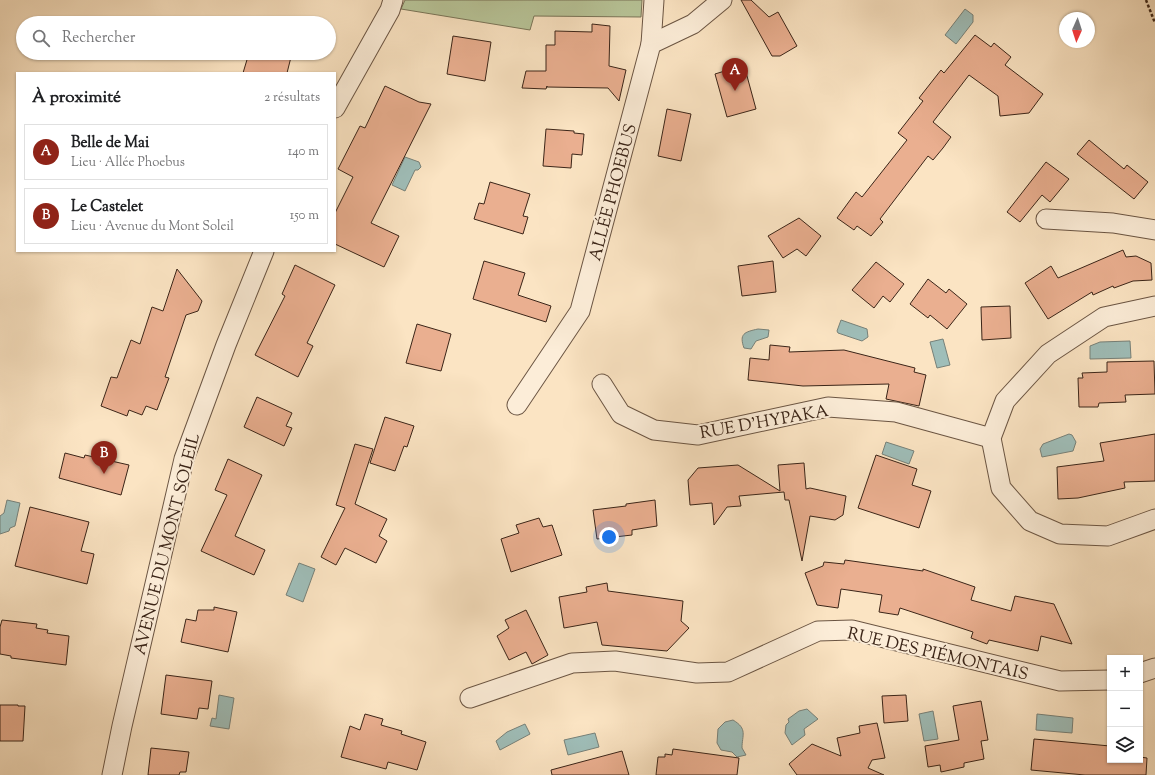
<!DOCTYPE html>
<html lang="fr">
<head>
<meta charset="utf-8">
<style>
  :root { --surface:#fff; --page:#f2f2f2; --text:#202124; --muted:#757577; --line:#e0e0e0; --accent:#8f2418 }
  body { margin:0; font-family:"Sorts Mill Goudy",serif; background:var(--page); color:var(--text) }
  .controls { position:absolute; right:12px; bottom:12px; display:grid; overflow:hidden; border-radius:0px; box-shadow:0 1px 3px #0004 }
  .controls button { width:36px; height:36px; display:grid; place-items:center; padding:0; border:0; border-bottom:1px solid var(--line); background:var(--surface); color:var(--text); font:20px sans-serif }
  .compass { position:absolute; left:1059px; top:12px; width:36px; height:36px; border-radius:50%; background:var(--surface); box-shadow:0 1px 3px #0004; rotate:183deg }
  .you { position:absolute; left:609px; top:537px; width:14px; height:14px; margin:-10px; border:3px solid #fff; border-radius:50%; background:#1a73e8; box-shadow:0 0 0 6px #1a73e833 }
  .badge { display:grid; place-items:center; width:26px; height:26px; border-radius:50%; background:var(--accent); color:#fff; font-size:13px; font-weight:700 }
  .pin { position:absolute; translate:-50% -33px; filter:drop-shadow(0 1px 2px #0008) }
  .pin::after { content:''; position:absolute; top:21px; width:14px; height:12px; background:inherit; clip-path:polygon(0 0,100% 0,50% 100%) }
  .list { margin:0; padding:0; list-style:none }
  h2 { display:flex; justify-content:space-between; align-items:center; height:52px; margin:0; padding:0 16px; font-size:17px }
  h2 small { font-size:13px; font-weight:400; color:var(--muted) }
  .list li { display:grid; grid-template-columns:26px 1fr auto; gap:12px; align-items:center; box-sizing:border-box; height:56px; margin:0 8px 8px; padding:0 8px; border:1px solid var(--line); border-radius:0px }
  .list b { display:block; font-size:15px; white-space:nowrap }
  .list p { margin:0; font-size:13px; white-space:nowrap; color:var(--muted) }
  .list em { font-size:13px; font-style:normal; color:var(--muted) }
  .icon { flex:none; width:22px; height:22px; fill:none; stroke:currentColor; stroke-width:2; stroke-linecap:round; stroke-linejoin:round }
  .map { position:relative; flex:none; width:1155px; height:775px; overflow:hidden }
  .search { position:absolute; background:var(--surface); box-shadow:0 1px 3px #0004; left:16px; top:16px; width:320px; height:44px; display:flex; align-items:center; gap:10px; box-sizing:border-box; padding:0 14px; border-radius:22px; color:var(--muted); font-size:15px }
  .panel { position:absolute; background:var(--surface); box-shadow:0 1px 3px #0004; left:16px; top:72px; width:320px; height:180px; border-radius:0px }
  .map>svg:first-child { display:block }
</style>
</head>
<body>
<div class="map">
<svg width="1155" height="775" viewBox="0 0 1155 775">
  <rect width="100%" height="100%" fill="#fbe4c3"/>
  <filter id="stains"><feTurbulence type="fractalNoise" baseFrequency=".005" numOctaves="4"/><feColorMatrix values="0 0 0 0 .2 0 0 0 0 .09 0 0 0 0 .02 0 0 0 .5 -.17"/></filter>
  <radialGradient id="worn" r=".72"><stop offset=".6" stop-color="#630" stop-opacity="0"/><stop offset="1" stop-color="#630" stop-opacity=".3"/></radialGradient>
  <polygon fill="#b8c599" stroke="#7a7558" points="405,0 642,0 641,17 534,16 530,30 401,9"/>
  <g fill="#9fbeb9" stroke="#778179">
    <polygon points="965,9 973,15 973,22 956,44 945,35"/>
    <polygon points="405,157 419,162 421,167 418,170 415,170 405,191 392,185"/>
    <polygon points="841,320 867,329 868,337 862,341 838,333 837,331"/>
    <path d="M758 329 769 330 768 337 756 341 751 349 744 348C739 334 744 332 758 329Z"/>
    <polygon points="943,339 950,365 937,368 930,342"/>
    <polygon points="1130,341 1131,358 1090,359 1090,346 1100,342"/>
    <polygon points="1069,434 1072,435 1076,442 1073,451 1042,457 1040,449 1043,444"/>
    <polygon points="886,442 914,451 909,464 882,454"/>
    <polygon points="7,500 20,503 15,526 10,528 9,531 0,534 0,516 4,513"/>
    <polygon points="299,563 315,569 303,602 286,595"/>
    <polygon points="219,695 234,698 229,729 210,726 212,718 216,719"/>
    <polygon points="807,709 818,719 804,729 805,735 792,745 785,733 786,725 789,722 788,719 799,711"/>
    <polygon points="933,711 938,739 924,741 919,714"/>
    <polygon points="1037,714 1073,718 1072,733 1036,730"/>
    <path d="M733 720C748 729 742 735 742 748L746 755 737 757 732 752 721 750 717 743 718 729 725 722Z"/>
    <polygon points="525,724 530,734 500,750 496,741 507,732"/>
    <polygon points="595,733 599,747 568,755 564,740"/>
  </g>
  <g fill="#eaaf90" stroke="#3b2518">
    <polygon points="741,0 751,0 769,17 778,12 797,46 780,56 772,56"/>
    <polygon points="592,24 610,26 609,66 626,70 619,101 608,88 547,87 547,86 546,89 522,88 526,71 546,71 546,45 555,45 555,31 592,32"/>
    <polygon points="975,35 991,47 994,43 1011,57 1005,65 1043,94 1029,113 1000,116 998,96 969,75 933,122 951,137 943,148 933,160 928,156 880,219 883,222 871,236 857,226 854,230 837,218 856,192 862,197 907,140 898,133 923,101 919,98 941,70 944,73"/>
    <polygon points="453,36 491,42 485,81 447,74"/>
    <polygon points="249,53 292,53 287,73 243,73"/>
    <polygon points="744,65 756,109 727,117 715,74"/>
    <polygon points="385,86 419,102 431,104 371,223 399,236 384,267 335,244 335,213 353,177 338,169 360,126 365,128"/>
    <polygon points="667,109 691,114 681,161 658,156"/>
    <polygon points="546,129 574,131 574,133 584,134 582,155 572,154 571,168 543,166"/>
    <polygon points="1089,140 1124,169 1127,165 1148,182 1134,199 1077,154"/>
    <polygon points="1046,162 1069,179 1050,202 1042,195 1020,222 1007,212"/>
    <polygon points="490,182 530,194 523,216 528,217 523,234 474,219 479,203 484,204"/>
    <polygon points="799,218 821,236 806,256 797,249 783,258 768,236"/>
    <polygon points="1123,250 1126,257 1136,256 1151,263 1152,280 1133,281 1114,288 1113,286 1093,295 1092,292 1048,319 1025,283 1051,266 1058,278"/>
    <polygon points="484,261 525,273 518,295 551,306 546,322 473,299"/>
    <polygon points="773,261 776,292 742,296 738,266"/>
    <polygon points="876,262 904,284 890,302 883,296 874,308 852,290"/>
    <polygon points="295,265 335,285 307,343 313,346 298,377 255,355 285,296 282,294"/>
    <polygon points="177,269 202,301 198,311 186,315 165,377 169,378 157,410 146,406 142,415 129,410 127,416 101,406 111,377 117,378 131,340 140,344 152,307 163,311"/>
    <polygon points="928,279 946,293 949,289 967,304 947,329 930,315 928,318 910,304"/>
    <polygon points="1010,306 1011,338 982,340 981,307"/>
    <polygon points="417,324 451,334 441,371 406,363"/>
    <polygon points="770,345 790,347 789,352 844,350 915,368 914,372 926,375 919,406 886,399 889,384 803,386 748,380 750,358 769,360"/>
    <polygon points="1154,361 1155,394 1125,395 1126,402 1099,403 1098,407 1079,407 1078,378 1083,378 1082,373 1107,372 1107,362"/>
    <polygon points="257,397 292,413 286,426 292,428 284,446 244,427"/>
    <polygon points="385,417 414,426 407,447 404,446 395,471 370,463"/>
    <polygon points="1155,434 1155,481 1124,482 1125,488 1078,498 1058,499 1057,467 1104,461 1100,443"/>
    <polygon points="355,444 373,449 355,504 387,519 379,536 387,541 376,563 345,548 336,565 321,557 345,508 336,505"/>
    <polygon points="65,453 84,458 85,455 129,465 121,495 59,478"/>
    <polygon points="876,455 917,469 912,485 931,491 919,528 858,508"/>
    <polygon points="228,459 262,475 235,536 265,550 254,575 201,551 227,495 215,490"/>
    <polygon points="804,463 806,489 810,488 846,496 843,515 835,520 810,516 802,561 789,500 785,500 784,492 739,496 741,506 727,507 714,525 712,503 690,505 688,480 698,468 738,465 780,491 778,465"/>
    <polygon points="655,500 657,526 632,530 632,535 597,539 593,510 626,506 626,504"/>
    <polygon points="30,507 89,522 81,551 94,554 87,584 15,566"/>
    <polygon points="539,518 543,527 552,525 562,555 511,572 501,539 519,533 516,525"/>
    <polygon points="845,560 923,571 923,569 975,587 971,600 1011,611 1015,596 1054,604 1072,644 1041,636 1038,651 989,640 987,644 971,638 973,632 900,608 898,615 879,612 882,595 841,589 838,608 817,605 805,573 823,566 824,562 844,564"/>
    <polygon points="607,583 608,591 683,601 681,621 689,628 667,651 602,645 597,622 564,628 559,597 587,592 586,587"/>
    <polygon points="214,607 237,612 228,652 181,642 186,619 196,621 198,610 214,610"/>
    <polygon points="526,610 548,655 532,664 526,652 509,660 497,636 509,628 505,620"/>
    <polygon points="2,620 37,624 36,628 48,630 47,633 69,636 66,665 11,658 11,656 0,654 0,627"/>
    <polygon points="166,675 212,681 208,709 199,708 197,719 161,714"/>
    <polygon points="906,695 908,721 884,723 882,696"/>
    <polygon points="981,701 988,740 981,741 984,759 964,763 964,767 941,772 940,765 928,767 925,746 959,740 953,706"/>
    <polygon points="0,705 18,705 18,706 25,706 23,741 0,741"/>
    <polygon points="365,714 383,719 381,725 402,731 401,734 426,742 417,770 388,762 386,769 341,757 350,726 360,730"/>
    <polygon points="877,723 885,758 872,760 868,768 884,775 797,775 789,764 812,744 841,756 837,738 860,733 859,726"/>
    <polygon points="1034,739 1110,746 1110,760 1140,760 1140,757 1147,758 1146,775 1085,775 1031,770"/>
    <polygon points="151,748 189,752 186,772 180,772 179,775 148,775"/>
    <polygon points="673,749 739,758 737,775 656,775 658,757 665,757 665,754 672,755"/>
    <polygon points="622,751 629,775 552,775 551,770"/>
  </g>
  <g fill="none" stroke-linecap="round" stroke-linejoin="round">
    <g stroke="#6b5543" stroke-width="21">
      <g id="minor">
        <polyline points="651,44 654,0"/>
        <polyline points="335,108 390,10 393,0"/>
        <polyline points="1046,219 1113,223 1155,230"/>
        <polyline points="1155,306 1104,317 1048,354 1005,401 991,438 1001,488 1030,521 1060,534 1108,536 1155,519"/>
        <polyline points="602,384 621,414 654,430 698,435 828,407 896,412 991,438"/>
        <polyline points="517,405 580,311 651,44 693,24 722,0"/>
        <polyline points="1140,673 1155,668"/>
        <polyline points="470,698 572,663 615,661 697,673 728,672 818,631 852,630 1060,681 1110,680"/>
        <polyline points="112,775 122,726 184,459 226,345 264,251"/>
      </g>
    </g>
    <polyline stroke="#3b2518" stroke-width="2.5" stroke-dasharray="3 2" stroke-linecap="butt" points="1146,0 1155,23"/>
    <use href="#minor" stroke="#fcedd8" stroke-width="19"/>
  </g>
  <g text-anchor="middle" stroke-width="4" stroke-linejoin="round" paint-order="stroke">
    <g font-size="17" fill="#3b2518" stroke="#fcedd8">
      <text transform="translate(612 192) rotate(-75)" y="6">ALLÉE PHOEBUS</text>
      <text transform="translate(764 421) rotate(-10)" y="6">RUE D'HYPAKA</text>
      <text transform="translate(166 544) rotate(-76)" y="6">AVENUE DU MONT SOLEIL</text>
      <text transform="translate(938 653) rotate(13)" y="6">RUE DES PIÉMONTAIS</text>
    </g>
  </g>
  <rect width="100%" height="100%" filter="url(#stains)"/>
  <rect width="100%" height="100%" fill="url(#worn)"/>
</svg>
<div class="controls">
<button>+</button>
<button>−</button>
<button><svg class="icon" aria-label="layers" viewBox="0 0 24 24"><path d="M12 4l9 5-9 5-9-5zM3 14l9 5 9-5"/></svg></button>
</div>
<svg class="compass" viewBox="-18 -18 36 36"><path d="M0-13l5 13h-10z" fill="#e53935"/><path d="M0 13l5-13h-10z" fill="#757577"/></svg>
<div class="you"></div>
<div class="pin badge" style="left:735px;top:91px">A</div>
<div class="pin badge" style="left:104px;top:474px">B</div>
<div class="search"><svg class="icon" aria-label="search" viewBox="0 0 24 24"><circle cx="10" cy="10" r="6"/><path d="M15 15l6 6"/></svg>Rechercher</div>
<section class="panel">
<h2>À proximité<small>2 résultats</small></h2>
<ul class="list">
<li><span class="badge">A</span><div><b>Belle de Mai</b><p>Lieu · Allée Phoebus</p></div><em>140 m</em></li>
<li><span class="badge">B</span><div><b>Le Castelet</b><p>Lieu · Avenue du Mont Soleil</p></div><em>150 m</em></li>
</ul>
</section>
</div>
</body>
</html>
